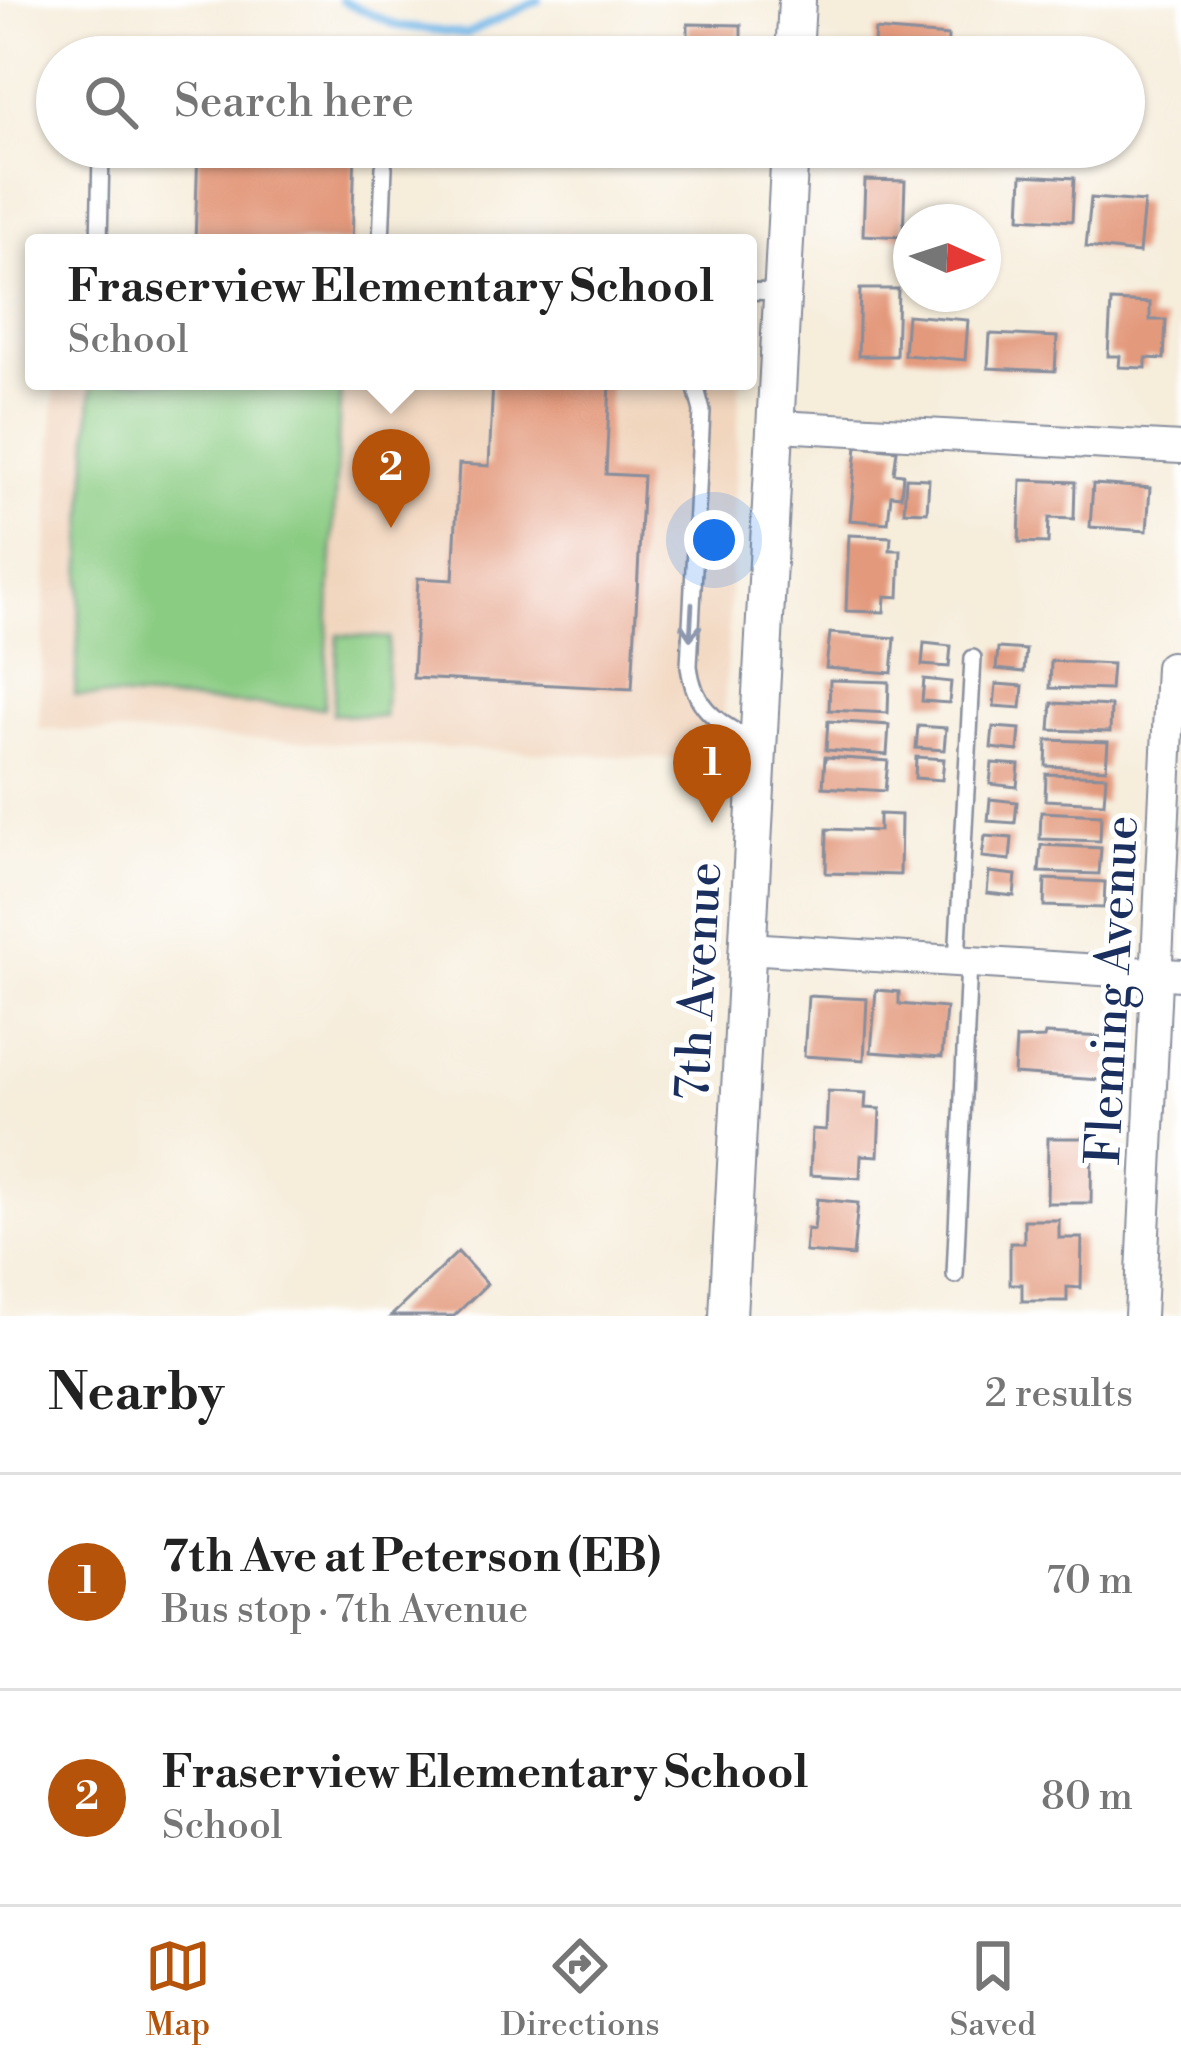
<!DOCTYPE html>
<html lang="en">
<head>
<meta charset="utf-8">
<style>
  :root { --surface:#fff; --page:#f2f2f2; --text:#222; --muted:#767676; --line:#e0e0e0; --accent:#b45309 }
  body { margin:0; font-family:"Libre Bodoni",serif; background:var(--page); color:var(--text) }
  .compass { position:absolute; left:893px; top:204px; width:108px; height:108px; border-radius:50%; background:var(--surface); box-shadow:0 3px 9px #0004; rotate:93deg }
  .you { position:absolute; left:714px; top:540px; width:42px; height:42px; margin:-30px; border:9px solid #fff; border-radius:50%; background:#1a73e8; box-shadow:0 0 0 18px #1a73e833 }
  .badge { display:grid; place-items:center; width:78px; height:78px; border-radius:50%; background:var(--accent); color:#fff; font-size:39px; font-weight:700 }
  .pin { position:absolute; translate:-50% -99px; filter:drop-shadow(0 3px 6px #0008) }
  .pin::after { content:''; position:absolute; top:63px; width:42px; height:36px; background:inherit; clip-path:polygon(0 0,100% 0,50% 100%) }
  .popup { position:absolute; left:25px; top:234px; width:732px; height:156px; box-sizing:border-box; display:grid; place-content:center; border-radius:12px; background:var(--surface); filter:drop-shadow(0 3px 9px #0005); font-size:39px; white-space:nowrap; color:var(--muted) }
  .popup b { font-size:45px; color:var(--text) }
  .popup::after { content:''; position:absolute; left:50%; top:100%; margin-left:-24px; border:24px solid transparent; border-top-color:var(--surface) }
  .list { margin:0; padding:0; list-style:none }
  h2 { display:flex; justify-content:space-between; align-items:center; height:156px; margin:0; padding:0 48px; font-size:51px }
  h2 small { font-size:39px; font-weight:400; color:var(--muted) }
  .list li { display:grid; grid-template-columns:78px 1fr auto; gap:36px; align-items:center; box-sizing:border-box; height:216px; padding:0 48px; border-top:3px solid var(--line) }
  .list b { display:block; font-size:45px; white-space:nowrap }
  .list p { margin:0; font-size:39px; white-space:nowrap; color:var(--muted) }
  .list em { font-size:39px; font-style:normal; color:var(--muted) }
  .icon { flex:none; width:66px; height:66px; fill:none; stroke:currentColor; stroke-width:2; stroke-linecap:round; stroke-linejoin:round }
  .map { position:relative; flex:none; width:1181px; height:1316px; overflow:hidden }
  .search { position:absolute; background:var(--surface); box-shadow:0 3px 9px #0004; left:36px; right:36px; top:36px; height:132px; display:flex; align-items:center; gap:30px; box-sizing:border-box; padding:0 42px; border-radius:66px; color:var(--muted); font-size:45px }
  .sheet { height:588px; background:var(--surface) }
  nav { display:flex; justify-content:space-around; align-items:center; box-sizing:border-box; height:168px; border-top:3px solid var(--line); background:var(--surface); font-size:33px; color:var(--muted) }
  nav a { display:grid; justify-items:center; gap:6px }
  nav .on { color:var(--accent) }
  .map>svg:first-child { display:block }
</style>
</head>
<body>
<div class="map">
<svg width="1181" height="1316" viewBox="0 0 1181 1316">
  <rect width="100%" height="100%" fill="#fff"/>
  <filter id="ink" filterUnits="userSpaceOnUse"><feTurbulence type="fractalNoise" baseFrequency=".00833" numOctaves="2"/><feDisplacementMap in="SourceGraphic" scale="24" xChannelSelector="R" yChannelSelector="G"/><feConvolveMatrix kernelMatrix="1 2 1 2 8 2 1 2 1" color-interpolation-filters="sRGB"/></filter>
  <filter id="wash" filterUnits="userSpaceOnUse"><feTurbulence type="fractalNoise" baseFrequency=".004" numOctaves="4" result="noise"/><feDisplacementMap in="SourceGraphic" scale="48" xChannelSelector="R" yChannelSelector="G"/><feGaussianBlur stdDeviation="2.7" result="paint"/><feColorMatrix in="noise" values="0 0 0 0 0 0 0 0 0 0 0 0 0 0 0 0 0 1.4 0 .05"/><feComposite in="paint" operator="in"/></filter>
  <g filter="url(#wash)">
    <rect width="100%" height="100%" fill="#f6eddb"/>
    <polygon fill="#f1d5bd" points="55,381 740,381 722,761 39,729"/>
    <g fill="#8bcc83" stroke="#537e70" stroke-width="3">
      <polygon points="92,381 341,381 324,708 75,695"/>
      <polygon points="338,635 389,638 384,717 333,714"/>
    </g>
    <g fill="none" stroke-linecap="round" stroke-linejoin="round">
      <polyline stroke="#6fb5e6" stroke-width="8" points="341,0 397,26 466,34 539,0"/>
    </g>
    <g id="blocks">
      <g fill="#e3997c">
        <polygon points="688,24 741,25 741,57 688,57"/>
        <polygon points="875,30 948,36 947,57 873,57"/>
        <polygon points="198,147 355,147 352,243 195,243"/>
        <polygon points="865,147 902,147 901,163 864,161"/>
        <polygon points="1022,175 1074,178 1072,221 1020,218"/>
        <polygon points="865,180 905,181 903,237 863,235"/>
        <polygon points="1091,198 1144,202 1139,253 1086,247"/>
        <polygon points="860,289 898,289 896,356 858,356"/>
        <polygon points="1111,301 1150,303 1150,320 1166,320 1164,359 1146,358 1146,368 1119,367 1120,356 1108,356"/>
        <polygon points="907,315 968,320 965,360 904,355"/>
        <polygon points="990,334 1057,337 1055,371 988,368"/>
        <polygon points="493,381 610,381 606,474 643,476 632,689 413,678 418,578 453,580 459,464 489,466"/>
        <polygon points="857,446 897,450 894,473 903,474 901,496 891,495 888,523 850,520"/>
        <polygon points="906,478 929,479 927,512 904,511"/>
        <polygon points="1021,480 1075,482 1074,519 1049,518 1048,543 1019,542"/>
        <polygon points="1093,484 1150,488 1147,531 1090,527"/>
        <polygon points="849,535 891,537 890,550 901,550 899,597 885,596 884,612 846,611"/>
        <polygon points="830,633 895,638 892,673 826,668"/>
        <polygon points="924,643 951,646 949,667 922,665"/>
        <polygon points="998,648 1026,650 1024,672 996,669"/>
        <polygon points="1051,661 1112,664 1110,690 1050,688"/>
        <polygon points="924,679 951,682 949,703 922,701"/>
        <polygon points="830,680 889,682 888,713 829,710"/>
        <polygon points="996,684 1023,686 1021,708 994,706"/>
        <polygon points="1052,703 1111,706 1110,732 1050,730"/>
        <polygon points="828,721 889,725 887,755 826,750"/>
        <polygon points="918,726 946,728 944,750 916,748"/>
        <polygon points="993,727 1020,729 1018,751 991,748"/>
        <polygon points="1047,740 1108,742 1106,769 1046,766"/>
        <polygon points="825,757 888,761 885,791 823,787"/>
        <polygon points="916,757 944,759 942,780 915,778"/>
        <polygon points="992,763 1019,765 1017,787 990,784"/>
        <polygon points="1046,774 1106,776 1104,803 1045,800"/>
        <polygon points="990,799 1017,802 1015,823 988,821"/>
        <polygon points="1041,812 1101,815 1100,841 1040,839"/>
        <polygon points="879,814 901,815 900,875 826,873 827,829 879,831"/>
        <polygon points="985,836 1012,838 1010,860 982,857"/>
        <polygon points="1041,845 1101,848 1099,874 1039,872"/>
        <polygon points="989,872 1016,875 1014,896 987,893"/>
        <polygon points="1045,879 1105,882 1104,908 1044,906"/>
        <polygon points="876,990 899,992 899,1004 946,1008 942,1057 871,1052"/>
        <polygon points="808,996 867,999 864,1060 804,1056"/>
        <polygon points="1045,1034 1105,1037 1105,1043 1117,1043 1114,1081 1014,1074 1016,1039 1044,1038"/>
        <polygon points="828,1091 866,1093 865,1108 880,1109 878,1156 861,1155 860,1178 810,1175 812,1129 826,1130"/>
        <polygon points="1048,1138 1092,1138 1091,1203 1047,1203"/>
        <polygon points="817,1199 858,1203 853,1256 805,1252 807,1229 814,1230"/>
        <polygon points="1024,1220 1059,1220 1059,1238 1082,1238 1081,1288 1067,1287 1067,1301 1022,1301 1022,1284 1010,1284 1010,1243 1024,1243"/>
        <polygon points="458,1252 487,1284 454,1316 391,1316"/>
      </g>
    </g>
  </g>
  <g filter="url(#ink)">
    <use href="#blocks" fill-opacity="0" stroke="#888e9c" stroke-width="3"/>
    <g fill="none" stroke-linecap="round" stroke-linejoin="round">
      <g stroke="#888e9c" stroke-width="20">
        <g id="service">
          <polyline points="99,243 101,154"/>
          <polyline points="381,243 384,167"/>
          <polyline points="748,291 781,292"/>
          <path d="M694 381 702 411 689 666C695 714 721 722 758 745"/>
          <polyline points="957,961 973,658"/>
          <polyline points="955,1275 969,962"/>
        </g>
      </g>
      <g stroke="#888e9c" stroke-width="34">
        <g id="minor">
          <polyline points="778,426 1181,448"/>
          <polyline points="747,948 1181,975"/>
          <polyline points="1140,1316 1171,667"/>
        </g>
      </g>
      <g stroke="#888e9c" stroke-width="40">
        <g id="tertiary">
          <polyline points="794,57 797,0"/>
          <polyline points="728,1316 790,147"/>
        </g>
      </g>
      <use href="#service" stroke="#fff" stroke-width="15"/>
      <use href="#minor" stroke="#fff" stroke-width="30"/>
      <use href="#tertiary" stroke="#fff" stroke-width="36"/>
    </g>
    <defs><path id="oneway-shaft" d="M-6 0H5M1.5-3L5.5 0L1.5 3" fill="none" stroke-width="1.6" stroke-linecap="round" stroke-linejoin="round" transform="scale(3)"/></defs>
    <use stroke="#8d97ae" href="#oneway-shaft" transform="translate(691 622) rotate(93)"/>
  </g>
  <g text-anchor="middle" stroke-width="10" stroke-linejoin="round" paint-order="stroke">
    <g font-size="48" fill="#1b2f5e" stroke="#fff">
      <text transform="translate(697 981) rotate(-87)" y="17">7th Avenue</text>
      <text transform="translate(1111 990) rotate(-87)" y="17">Fleming Avenue</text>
    </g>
  </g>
</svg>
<svg class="compass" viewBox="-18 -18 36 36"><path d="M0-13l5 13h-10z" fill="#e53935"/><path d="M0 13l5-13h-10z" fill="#767676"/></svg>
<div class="you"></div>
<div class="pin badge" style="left:712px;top:823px">1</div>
<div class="pin badge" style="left:391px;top:528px">2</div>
<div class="popup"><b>Fraserview Elementary School</b>School</div>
<div class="search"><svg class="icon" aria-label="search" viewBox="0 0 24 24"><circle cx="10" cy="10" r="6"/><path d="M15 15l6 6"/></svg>Search here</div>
</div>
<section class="sheet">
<h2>Nearby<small>2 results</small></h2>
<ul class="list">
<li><span class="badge">1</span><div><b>7th Ave at Peterson (EB)</b><p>Bus stop · 7th Avenue</p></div><em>70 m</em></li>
<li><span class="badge">2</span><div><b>Fraserview Elementary School</b><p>School</p></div><em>80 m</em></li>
</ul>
</section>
<nav>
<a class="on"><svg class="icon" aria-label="map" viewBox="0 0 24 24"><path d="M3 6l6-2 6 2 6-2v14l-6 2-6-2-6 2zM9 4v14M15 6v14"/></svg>Map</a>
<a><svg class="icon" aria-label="directions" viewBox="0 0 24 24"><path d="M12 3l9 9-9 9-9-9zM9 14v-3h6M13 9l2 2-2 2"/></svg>Directions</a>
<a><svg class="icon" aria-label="saved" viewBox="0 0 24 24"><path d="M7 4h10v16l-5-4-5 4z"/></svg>Saved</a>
</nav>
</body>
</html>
